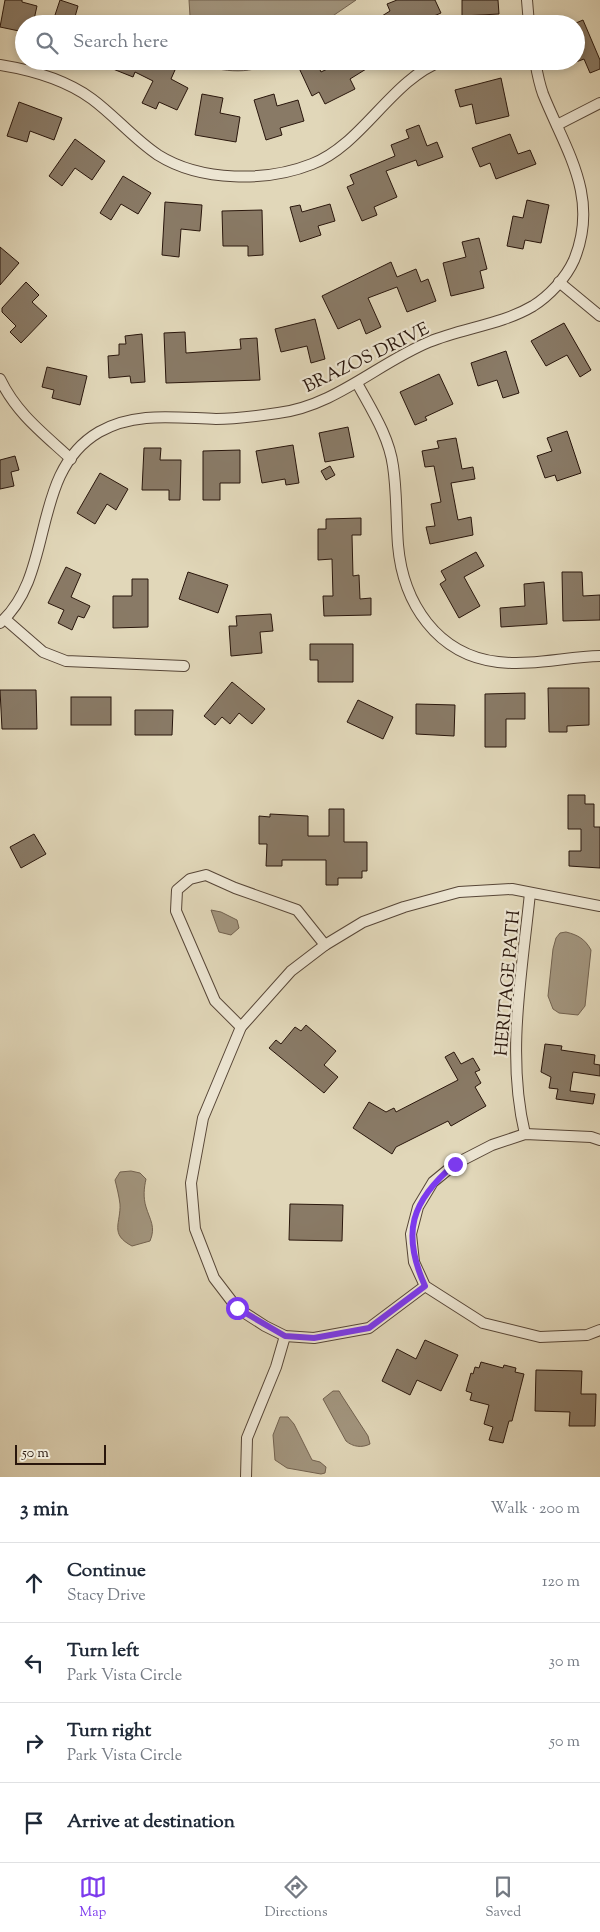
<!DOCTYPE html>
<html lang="en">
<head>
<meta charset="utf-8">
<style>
  :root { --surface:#fff; --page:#f2f2f3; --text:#1f2937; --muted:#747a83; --line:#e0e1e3; --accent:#7c3aed }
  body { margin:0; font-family:"Sorts Mill Goudy",serif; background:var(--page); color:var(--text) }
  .scale { position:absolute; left:15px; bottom:12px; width:91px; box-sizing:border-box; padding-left:5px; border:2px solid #29160c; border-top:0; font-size:14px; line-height:18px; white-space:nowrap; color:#29160c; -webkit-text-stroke:4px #ece5d2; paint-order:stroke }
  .stop { position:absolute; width:15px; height:15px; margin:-11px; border:4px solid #7c3aed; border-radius:50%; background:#fff }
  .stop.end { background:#7c3aed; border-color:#fff; box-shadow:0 1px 5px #0008 }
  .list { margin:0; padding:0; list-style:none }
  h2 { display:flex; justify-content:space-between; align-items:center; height:65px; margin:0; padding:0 20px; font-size:21px }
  h2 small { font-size:16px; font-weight:400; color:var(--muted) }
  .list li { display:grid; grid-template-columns:32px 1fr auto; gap:15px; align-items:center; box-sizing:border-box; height:80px; padding:0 20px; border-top:1px solid var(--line) }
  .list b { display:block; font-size:19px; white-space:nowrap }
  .list p { margin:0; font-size:16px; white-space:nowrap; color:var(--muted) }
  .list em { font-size:16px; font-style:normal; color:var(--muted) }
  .icon { flex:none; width:28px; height:28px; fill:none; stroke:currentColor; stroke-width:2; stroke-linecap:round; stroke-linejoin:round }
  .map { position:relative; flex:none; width:600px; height:1477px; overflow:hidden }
  .search { position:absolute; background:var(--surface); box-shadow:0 2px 8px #0003; left:15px; right:15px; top:15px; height:55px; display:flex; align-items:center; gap:12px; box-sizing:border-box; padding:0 18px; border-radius:28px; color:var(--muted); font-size:19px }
  .sheet { height:385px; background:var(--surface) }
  nav { display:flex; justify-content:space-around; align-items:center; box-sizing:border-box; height:70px; border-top:1px solid var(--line); background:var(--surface); font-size:14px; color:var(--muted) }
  nav a { display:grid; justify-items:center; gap:2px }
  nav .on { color:var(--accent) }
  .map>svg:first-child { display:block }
</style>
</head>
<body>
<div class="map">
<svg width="600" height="1477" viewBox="0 0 600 1477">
  <rect width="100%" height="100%" fill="#e1d7b9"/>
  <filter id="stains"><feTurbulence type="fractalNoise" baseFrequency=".004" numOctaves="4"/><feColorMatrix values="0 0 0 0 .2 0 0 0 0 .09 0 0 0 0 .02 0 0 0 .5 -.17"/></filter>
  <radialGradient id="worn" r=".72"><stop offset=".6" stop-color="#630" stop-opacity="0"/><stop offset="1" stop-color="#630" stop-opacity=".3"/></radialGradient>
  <g fill="#a2957e" stroke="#726250">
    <polygon points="189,0 356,0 321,24 185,24 190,16"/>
    <path d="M192 61H272C250 77 216 71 192 61Z"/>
    <polygon points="211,910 221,912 237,920 239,928 231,935 219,932"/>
    <path d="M566 932C578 935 585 939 591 950L585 1006 578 1015 559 1013 553 1009 548 996 553 949 556 938 560 933Z"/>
    <path d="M131 1171 140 1173 146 1179C144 1188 143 1197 146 1207 150 1220 156 1227 150 1241L132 1246C109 1234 121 1223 120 1204 119 1196 117 1188 115 1180L120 1172Z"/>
    <path d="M333 1391H339L342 1396 368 1436 370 1444C362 1448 353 1447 346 1441L323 1399Z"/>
    <polygon points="280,1417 288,1417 294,1424 312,1460 320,1462 326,1467 325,1473 321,1474 287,1468 275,1460 273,1435"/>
  </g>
  <g fill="#897a66" stroke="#29160c">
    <polygon points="5,0 22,0 22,2 37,6 33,24 24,24 24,32 0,27"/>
    <polygon points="60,0 78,6 73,24 52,24"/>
    <polygon points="397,0 435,0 441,13 422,21 423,24 408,24 406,21 399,24 369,24 390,11 387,4"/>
    <polygon points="462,0 498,0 499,14 462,16"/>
    <polygon points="583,20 600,60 600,69 590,73 584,59 576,62 576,23"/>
    <polygon points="93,61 156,61 175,70 171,79 188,88 177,110 159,102 156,109 142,103 153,81 135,72 133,77"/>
    <polygon points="313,61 316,61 321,72 344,61 379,61 350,79 355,89 325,104 319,92 312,96 299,68"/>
    <polygon points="501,78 509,116 476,124 472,104 460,107 455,90"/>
    <polygon points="202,94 223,98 220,113 240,117 236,142 195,135"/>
    <polygon points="274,94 277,106 298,100 304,121 280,128 282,135 266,140 254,100"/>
    <polygon points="19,102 62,118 54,140 30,131 27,142 7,136"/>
    <polygon points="419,125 427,146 437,142 443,157 418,166 416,160 386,171 397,197 374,207 377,215 362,221 347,187 354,184 350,175 395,156 391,145 409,138 406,130"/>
    <polygon points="510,134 518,154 530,150 536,164 496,179 490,163 480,167 472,148"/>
    <polygon points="75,139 105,161 92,180 75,168 62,186 49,176"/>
    <polygon points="123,176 151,193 138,214 121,204 111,220 100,213"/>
    <polygon points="527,200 549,205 541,243 525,240 523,249 507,246 513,216 523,218"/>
    <polygon points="165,202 202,205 200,231 181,229 179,257 162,255"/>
    <polygon points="330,204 335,221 318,226 321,235 300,242 290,207 300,205 302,212"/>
    <polygon points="262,210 263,255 248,256 248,246 223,246 222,211"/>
    <polygon points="479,238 487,269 480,271 484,288 451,296 443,263 466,257 462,242"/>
    <polygon points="0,247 19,263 0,285"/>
    <polygon points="391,262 397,277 416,269 421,282 428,279 436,301 407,312 397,287 368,298 381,327 366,334 360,319 338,329 322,296"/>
    <polygon points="26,282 39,295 32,302 47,316 21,343 10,332 16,326 2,312 2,308"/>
    <polygon points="315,319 325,359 311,363 307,346 281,352 275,329"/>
    <polygon points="564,323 591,370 580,377 567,355 546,366 531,341"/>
    <polygon points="185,332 186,353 241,349 240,339 257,338 260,380 166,383 164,333"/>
    <polygon points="142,334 145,382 131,383 130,376 109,378 108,356 119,355 119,344 126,344 125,336"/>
    <polygon points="506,351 519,393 503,398 497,380 478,386 471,363"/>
    <polygon points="47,367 87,376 80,405 52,398 54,390 42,387"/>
    <polygon points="439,374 453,404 425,417 427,420 415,425 400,392"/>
    <polygon points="348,427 354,457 325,462 319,433"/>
    <polygon points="567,431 581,473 557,481 555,475 545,478 537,456 552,451 547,438"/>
    <polygon points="456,438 462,469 473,467 475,479 451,483 458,520 471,517 473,535 430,544 426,527 435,526 431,504 441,502 434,466 425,467 422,451 439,448 437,441"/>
    <polygon points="293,445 299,483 286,485 285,479 262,483 256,451"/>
    <polygon points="144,448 161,448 160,460 181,460 180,500 169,500 169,490 142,490"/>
    <polygon points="240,450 240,483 220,483 220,500 203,500 203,451"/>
    <polygon points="15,456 19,470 11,472 14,486 0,489 0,460"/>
    <polygon points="330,466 335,475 326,480 321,471"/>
    <polygon points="100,473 128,489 116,510 107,504 95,524 77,513"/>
    <polygon points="361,518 361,535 352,535 353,576 359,575 360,599 371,598 371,615 324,616 323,596 333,596 332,559 318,560 318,529 326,529 326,519"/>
    <polygon points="476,552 484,566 464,577 480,606 459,618 440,584 446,580 441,571"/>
    <polygon points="66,567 81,574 71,597 90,606 84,618 78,616 72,630 58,623 64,610 48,603"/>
    <polygon points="188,572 228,585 218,613 179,599"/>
    <polygon points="562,572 582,572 583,596 600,595 600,620 563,621"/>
    <polygon points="132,579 148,579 148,627 113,628 113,596 132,596"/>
    <polygon points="544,582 547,624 501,627 500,608 525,606 524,584"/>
    <polygon points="271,614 273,631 260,632 262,653 231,656 229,626 237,626 236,616"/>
    <polygon points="310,644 353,644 353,682 318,682 318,660 310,660"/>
    <polygon points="232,682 265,709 252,724 239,713 230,724 222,717 215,725 204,716"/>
    <polygon points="548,688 589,688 589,725 567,726 567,732 549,732"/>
    <polygon points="0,690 36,690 37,729 2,729"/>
    <polygon points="525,693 525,719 506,719 506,747 485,747 485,694"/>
    <rect x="71" y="697" width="40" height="28"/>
    <polygon points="358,700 393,717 383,739 347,722"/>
    <polygon points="416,704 455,705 454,736 416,734"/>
    <polygon points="135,710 173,710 172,735 135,735"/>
    <polygon points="568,795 585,795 585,804 594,804 594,827 600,827 600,868 569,866 569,851 581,851 581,829 568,829"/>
    <polygon points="329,809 344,809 344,842 367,842 367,871 362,871 362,878 338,878 338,885 326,885 326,860 282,860 282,866 266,866 267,844 259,844 259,816 270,817 270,814 308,816 308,836 329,836"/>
    <polygon points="34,834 46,854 21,868 10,847"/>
    <polygon points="306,1025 336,1051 324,1065 338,1077 324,1093 269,1048 276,1040 281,1044 295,1027 301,1031"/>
    <polygon points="545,1044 562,1046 561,1050 595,1055 594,1064 600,1065 600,1076 573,1072 570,1091 595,1094 593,1104 556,1099 558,1089 549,1088 551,1077 541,1072"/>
    <polygon points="454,1052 461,1064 473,1058 480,1070 475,1072 481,1083 475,1087 486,1106 451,1126 448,1121 396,1147 392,1154 353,1128 369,1102 386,1112 394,1108 396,1112 458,1080 445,1057"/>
    <polygon points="290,1204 343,1205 342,1241 289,1240"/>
    <polygon points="425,1340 458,1355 441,1391 417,1380 410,1395 382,1381 397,1349 416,1359"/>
    <polygon points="481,1362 503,1368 504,1365 516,1368 515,1372 524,1374 512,1421 509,1421 503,1443 489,1440 493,1427 484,1424 489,1405 470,1400 472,1393 466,1391 471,1373 473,1374 475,1367 479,1368"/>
    <polygon points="536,1370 582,1371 581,1394 596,1394 595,1426 569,1426 570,1412 535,1411"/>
  </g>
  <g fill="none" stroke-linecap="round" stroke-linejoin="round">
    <g stroke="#574637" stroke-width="12">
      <g id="minor">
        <polyline points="527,0 529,24"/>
        <path d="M0 65C31 70 66 80 92 99 115 116 134 139 158 155 201 182 267 182 312 164 362 145 392 79 442 61"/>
        <polyline points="557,125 600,103"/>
        <polyline points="559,282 600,316"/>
        <path d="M0 379C17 414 43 433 71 459"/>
        <path d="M357 383C371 409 389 436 393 466 397 492 396 519 398 545 403 603 437 655 498 662 531 666 566 657 600 656"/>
        <polyline points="5,619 43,652 66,661 184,666"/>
        <path d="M0 623C56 574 29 473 99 432 135 411 177 418 216 419 236 419 258 416 278 413 335 406 378 363 429 342 462 328 501 325 533 306 549 296 566 278 574 260 600 197 566 151 543 94 539 83 537 72 535 61"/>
        <polyline points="241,1027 215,1001 176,911 177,890 190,879 206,875 235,888 297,910 325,945"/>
        <path d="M525 1134C506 1055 522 973 530 893"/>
        <polyline points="600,1140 591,1137 525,1134 492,1145 455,1164 433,1182 418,1207 411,1234 414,1262 425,1286 483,1323 540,1337 587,1335 600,1330"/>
        <polyline points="425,1286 369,1328 314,1338 285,1336 265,1326 237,1308 214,1278 195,1229 191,1183 203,1118 241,1027 291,971 325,945 363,922 404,907 459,892 512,889 600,906"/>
        <polyline points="246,1477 247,1438 276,1367 285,1336"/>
      </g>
    </g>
    <use href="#minor" stroke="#ece5d2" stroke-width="10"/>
  </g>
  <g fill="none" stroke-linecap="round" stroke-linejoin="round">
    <path stroke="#7c3aed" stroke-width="6" d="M237 1308 285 1336 314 1338 369 1328 425 1286C401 1233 411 1201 455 1164"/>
  </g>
  <g text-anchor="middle" stroke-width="4.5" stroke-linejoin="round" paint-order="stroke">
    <g font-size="18" fill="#29160c" stroke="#ece5d2">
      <text transform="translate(366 357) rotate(-26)" y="6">BRAZOS DRIVE</text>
      <text transform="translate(507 983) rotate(-85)" y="6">HERITAGE PATH</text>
    </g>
  </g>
  <rect width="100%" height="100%" filter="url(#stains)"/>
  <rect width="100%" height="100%" fill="url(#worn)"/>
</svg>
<div class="scale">50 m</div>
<div class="stop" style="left:237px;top:1308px"></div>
<div class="stop end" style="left:455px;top:1164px"></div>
<div class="search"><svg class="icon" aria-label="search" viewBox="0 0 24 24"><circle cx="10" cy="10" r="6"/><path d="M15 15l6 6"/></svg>Search here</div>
</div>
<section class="sheet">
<h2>3 min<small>Walk · 200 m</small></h2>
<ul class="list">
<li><svg class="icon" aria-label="ahead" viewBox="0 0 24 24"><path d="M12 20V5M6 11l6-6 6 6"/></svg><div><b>Continue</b><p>Stacy Drive</p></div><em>120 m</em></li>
<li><svg class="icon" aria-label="left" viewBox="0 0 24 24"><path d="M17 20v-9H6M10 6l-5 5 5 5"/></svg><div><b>Turn left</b><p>Park Vista Circle</p></div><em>30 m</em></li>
<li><svg class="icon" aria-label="right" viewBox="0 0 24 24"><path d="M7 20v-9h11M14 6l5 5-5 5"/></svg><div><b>Turn right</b><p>Park Vista Circle</p></div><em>50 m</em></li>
<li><svg class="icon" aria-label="arrive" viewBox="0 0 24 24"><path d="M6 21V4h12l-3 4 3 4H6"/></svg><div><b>Arrive at destination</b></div></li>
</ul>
</section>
<nav>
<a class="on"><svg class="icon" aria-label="map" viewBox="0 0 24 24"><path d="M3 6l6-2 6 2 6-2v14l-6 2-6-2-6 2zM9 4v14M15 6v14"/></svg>Map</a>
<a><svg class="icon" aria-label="directions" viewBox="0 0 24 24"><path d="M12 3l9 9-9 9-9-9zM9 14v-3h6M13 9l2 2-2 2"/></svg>Directions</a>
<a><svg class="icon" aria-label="saved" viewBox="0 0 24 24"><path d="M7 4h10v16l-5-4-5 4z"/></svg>Saved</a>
</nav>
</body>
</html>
